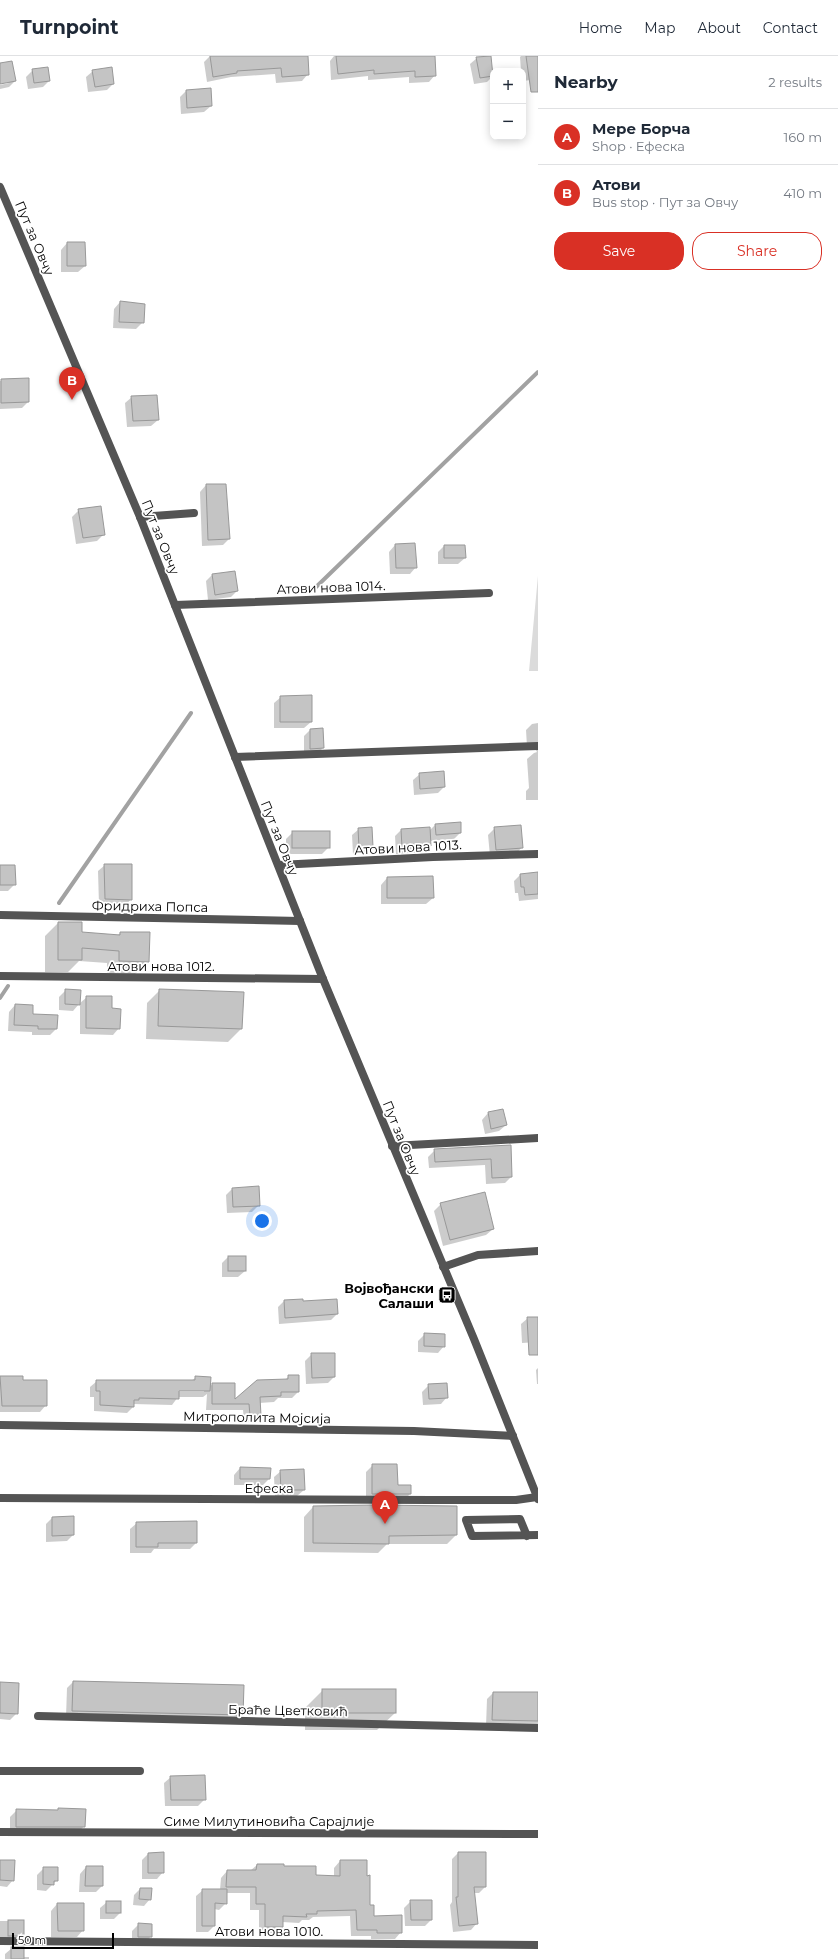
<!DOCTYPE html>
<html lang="en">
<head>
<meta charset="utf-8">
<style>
  :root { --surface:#fff; --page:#f2f2f3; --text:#1f2937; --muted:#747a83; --line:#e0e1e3; --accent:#d93025 }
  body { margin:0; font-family:Montserrat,sans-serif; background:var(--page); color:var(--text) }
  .controls { position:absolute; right:12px; top:12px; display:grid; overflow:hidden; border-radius:8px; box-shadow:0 2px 10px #0003 }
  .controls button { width:36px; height:36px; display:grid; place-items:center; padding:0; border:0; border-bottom:1px solid var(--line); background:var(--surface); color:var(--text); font:20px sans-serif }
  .scale { position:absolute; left:12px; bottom:10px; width:102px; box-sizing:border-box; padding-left:4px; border:2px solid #000; border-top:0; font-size:11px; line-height:14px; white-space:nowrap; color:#000; -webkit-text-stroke:3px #fff; paint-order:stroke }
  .you { position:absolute; left:262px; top:1165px; width:14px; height:14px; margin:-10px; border:3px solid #fff; border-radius:50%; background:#1a73e8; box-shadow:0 0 0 6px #1a73e833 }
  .badge { display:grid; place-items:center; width:26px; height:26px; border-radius:50%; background:var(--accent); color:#fff; font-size:13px; font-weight:700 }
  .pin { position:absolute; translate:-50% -33px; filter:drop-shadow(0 1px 2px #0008) }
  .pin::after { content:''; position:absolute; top:21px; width:14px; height:12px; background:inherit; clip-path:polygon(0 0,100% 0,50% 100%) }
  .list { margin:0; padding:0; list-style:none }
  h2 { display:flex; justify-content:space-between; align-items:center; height:52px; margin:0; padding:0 16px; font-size:17px }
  h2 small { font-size:13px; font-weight:400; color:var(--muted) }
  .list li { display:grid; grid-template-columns:26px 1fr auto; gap:12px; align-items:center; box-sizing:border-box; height:56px; padding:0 16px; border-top:1px solid var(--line) }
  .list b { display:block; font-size:15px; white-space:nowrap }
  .list p { margin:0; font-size:13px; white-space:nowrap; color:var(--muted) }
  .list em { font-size:13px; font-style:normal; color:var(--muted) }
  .actions { display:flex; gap:8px; padding:12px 16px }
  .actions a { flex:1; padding:9px 0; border:1px solid var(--accent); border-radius:16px; text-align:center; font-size:14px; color:var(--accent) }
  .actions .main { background:var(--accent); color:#fff }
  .map { position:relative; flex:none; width:538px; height:1903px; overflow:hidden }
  header { display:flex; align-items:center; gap:24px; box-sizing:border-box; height:56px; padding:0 20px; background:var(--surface); border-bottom:1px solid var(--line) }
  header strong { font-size:19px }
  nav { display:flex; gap:22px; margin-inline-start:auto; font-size:14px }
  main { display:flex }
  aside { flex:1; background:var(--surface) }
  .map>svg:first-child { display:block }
</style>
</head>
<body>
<header>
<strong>Turnpoint</strong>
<nav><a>Home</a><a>Map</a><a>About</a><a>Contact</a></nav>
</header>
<main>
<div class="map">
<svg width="538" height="1903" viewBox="0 0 538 1903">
  <rect width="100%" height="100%" fill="#fff"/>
  <polygon fill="#dbdbdb" points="538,520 538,615 529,615"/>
  <g fill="#0003" fill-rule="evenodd">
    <polygon points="210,0 306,0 308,18 302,25 276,27 275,18 231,21 207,26 204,6"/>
    <polygon points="334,0 434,0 435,19 429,26 409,27 409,21 368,24 368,20 331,24 330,5"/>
    <polygon points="490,0 493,20 487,26 474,28 470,8 477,2"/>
    <polygon points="521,0 538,0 538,23 523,25 523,15 521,15 520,1"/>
    <polygon points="0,8 15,25 9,31 0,33 0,29 9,27 9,25 0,27"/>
    <polygon points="33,14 49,25 43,31 28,33 26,21"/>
    <polygon points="93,15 113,28 107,34 88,36 86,21"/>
    <polygon points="210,33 211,50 204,56 181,58 180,41 186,35"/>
    <polygon points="67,187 85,210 78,216 61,216 61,194"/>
    <polygon points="120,246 143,266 136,273 113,272 114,253"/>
    <polygon points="28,323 28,346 22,352 0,353 0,325"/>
    <polygon points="132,341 158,364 151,370 127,371 125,347"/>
    <polygon points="206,429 229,483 223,489 202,490 200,436"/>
    <polygon points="79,454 104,478 97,485 76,488 72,461"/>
    <polygon points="395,489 414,489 416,511 410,518 390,518 389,496"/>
    <polygon points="444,490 465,502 458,508 438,508 438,496"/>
    <polygon points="234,516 237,535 231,541 208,544 206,525 212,519"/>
    <polygon points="281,641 311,666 304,672 274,672 274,647"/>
    <polygon points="538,667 538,744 526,744 526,735 529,732 527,703 534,697 537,696 534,691 527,691 526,674 532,668"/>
    <polygon points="310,674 323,692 317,698 304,699 304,680"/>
    <polygon points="420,718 444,731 438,737 414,739 413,724"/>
    <polygon points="436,768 460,777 454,783 430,785 430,790 424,796 396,798 395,780 401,774 429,775"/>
    <polygon points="495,772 522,791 516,798 490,800 488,779"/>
    <polygon points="359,773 372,791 365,797 353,798 352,779"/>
    <polygon points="293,776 329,791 322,798 286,798 286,783"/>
    <polygon points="105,809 131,843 125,850 99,849 98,815"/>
    <polygon points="0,810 15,828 8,835 0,835"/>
    <polygon points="538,818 538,843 519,845 518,837 515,837 514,825 520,819"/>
    <polygon points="387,822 433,842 426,848 381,848 381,829"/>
    <polygon points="58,867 81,877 117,880 120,877 148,905 135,918 107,917 107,907 79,905 68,916 45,916 45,880"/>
    <polygon points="66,934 79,948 73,955 59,954 59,941"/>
    <polygon points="160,934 241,973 228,986 146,983 147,947"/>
    <polygon points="87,941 111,953 119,972 113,979 80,978 80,947"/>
    <polygon points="15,949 32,959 56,973 50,979 32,979 32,976 8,975 9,956"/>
    <polygon points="502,1054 506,1069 499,1075 485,1078 482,1064 488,1057"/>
    <polygon points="510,1090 511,1121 505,1127 486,1128 485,1109 429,1112 428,1101 435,1094"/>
    <polygon points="232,1133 259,1149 252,1156 227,1157 226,1139"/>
    <polygon points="441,1148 493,1173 486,1179 443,1190 434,1155"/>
    <polygon points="228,1201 245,1215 238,1221 222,1221 222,1207"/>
    <polygon points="302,1244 302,1246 337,1258 331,1264 279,1268 278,1251 284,1245"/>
    <polygon points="528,1262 538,1262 538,1286 522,1287 521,1268"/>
    <polygon points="425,1278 444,1290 438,1297 418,1296 418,1285"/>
    <polygon points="312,1298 334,1321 328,1327 306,1328 305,1305"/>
    <polygon points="538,1312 538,1328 537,1328 536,1314"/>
    <path d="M289 1320H298V1336L292 1342H278L274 1346 259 1347 260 1359 254 1365 244 1366 243 1354H206L207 1338 203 1341H178L172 1349 133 1348V1351L127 1357 94 1355V1341H90V1331L97 1325H191L195 1322 209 1331 213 1328 234 1345 285 1324ZM174 1334H204V1336H174Z"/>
    <polygon points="0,1321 22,1321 22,1325 46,1349 40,1356 0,1356"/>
    <polygon points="429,1329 447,1341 441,1348 423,1349 422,1336"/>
    <polygon points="373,1409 397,1430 410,1430 410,1438 404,1444 366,1444 366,1416"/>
    <polygon points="240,1412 269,1423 263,1429 234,1429 234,1419"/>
    <polygon points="281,1415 304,1434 297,1440 275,1440 274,1421"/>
    <polygon points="313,1451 456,1479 447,1488 387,1488 378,1497 304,1496 304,1461"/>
    <polygon points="52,1462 73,1479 67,1485 46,1486 46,1468"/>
    <polygon points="137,1467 196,1487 190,1493 154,1493 151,1497 130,1497 130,1473"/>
    <polygon points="73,1626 243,1630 242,1659 236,1665 66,1661 67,1632"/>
    <polygon points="0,1627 17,1657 10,1664 0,1663"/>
    <polygon points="323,1634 395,1657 377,1674 305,1674 305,1652"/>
    <polygon points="493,1637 538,1637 538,1671 486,1670 487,1643"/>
    <polygon points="171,1721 205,1743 198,1750 165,1750 164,1727"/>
    <polygon points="17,1754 84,1770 78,1777 10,1777 10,1761"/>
    <polygon points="458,1797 485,1831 479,1837 474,1837 477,1867 471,1874 453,1876 450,1849 452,1846 452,1803"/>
    <polygon points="148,1798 163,1816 157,1823 142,1823 142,1804"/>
    <polygon points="0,1805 13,1824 7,1831 0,1830"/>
    <polygon points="340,1805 369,1850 373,1861 401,1876 395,1883 371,1883 371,1880 351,1880 350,1860 313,1861 309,1864 302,1864 299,1867 282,1866 282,1871 275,1877 259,1877 259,1854 250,1854 250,1837 226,1837 226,1847 219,1854 214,1853 214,1870 208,1876 196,1876 196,1840 203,1834 220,1834 221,1822 227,1815 250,1815 257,1809 283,1811 315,1820 334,1821 334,1812"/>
    <polygon points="86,1811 102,1830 96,1836 79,1836 80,1818"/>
    <polygon points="44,1812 57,1824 46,1835 37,1834 37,1819"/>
    <polygon points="140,1833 150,1843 144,1850 133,1849 134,1839"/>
    <polygon points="411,1845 431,1864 425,1870 405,1870 404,1852"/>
    <polygon points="107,1846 120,1857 114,1863 100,1863 100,1852"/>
    <polygon points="57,1848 83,1874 77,1881 51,1881 51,1855"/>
    <polygon points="0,1865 23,1865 23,1879 17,1886 0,1884"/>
    <polygon points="139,1868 151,1880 145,1887 132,1887 132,1875"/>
    <polygon points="12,1892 23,1901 29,1901 29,1903 5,1903 5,1898"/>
  </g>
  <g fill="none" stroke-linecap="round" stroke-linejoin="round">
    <g stroke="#a2a2a2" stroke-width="4">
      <polyline points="314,533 538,316"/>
      <polyline points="59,847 191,657"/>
      <polyline points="0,942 8,930"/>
    </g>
  </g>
  <g fill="#c4c4c4" stroke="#989898">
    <polygon points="210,0 308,0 309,19 282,21 281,12 237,15 237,17 213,21"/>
    <polygon points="336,0 435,0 436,20 415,21 415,15 374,18 374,14 338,18"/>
    <polygon points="491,0 493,20 480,22 476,1"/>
    <polygon points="526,0 538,0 538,36 531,36"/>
    <polygon points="12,5 16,25 0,28 0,7"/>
    <polygon points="48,11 50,25 34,27 32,13"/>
    <polygon points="112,11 114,28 95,31 92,14"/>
    <polygon points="211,32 212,50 187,52 186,34"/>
    <polygon points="67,186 85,186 86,210 67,210"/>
    <polygon points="120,245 145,248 144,267 119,266"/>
    <polygon points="29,322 29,346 1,347 1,323"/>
    <polygon points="157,339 159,364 133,365 131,340"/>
    <polygon points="206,428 226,428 230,483 208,484"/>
    <polygon points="101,450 105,479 83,482 78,453"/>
    <polygon points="415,487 417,512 396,512 395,488"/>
    <polygon points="444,489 465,489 466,502 444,502"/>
    <polygon points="235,515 238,535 215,539 212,518"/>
    <polygon points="312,639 312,666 280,666 280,640"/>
    <polygon points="323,672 324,692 310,693 310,673"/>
    <polygon points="444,715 445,731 420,733 419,717"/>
    <polygon points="461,766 461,777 436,779 435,768"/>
    <polygon points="521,769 523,792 496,794 494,771"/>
    <polygon points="372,771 373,791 359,792 358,772"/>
    <polygon points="430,771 431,790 402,792 401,773"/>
    <rect x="292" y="775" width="38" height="17"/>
    <polygon points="104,808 132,808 132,844 105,843"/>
    <polygon points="0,809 15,809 16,829 0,829"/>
    <polygon points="538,816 538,838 525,839 524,831 521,831 520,818"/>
    <polygon points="433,820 434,842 387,842 387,821"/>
    <polygon points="58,866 82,866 82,876 120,879 120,876 150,876 149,906 119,905 119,895 82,892 82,904 58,904"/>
    <polygon points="65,933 81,934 80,949 65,948"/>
    <polygon points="159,933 244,936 242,973 158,970"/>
    <polygon points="86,940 112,940 112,952 121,953 120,973 86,972"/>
    <polygon points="15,948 33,949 33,958 58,959 57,973 38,973 38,970 14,969"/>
    <polygon points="503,1053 507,1069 491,1073 488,1056"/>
    <polygon points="511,1089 512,1121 492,1122 491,1103 435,1106 434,1093"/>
    <polygon points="259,1130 260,1150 233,1151 232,1132"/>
    <polygon points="485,1136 494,1173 450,1184 440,1147"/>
    <rect x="228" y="1200" width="18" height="15"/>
    <polygon points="303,1243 303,1245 337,1243 338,1258 285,1262 284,1244"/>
    <polygon points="527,1261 538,1261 538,1299 529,1299"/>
    <polygon points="424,1277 445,1278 445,1291 424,1290"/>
    <polygon points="311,1297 335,1297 335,1321 312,1322"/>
    <polygon points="288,1319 299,1319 299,1336 281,1336 281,1340 260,1341 261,1360 250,1360 249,1348 212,1348 212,1327 235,1327 235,1343 257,1324 288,1323"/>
    <polygon points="0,1320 23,1320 23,1324 47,1324 47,1350 2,1350"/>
    <polygon points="195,1320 211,1321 210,1335 179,1335 179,1343 139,1342 139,1344 134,1344 134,1351 100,1349 100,1335 96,1335 96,1324 195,1324"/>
    <polygon points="447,1327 448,1342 429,1343 428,1328"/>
    <polygon points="372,1408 397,1408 398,1429 411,1429 411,1438 372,1438"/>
    <polygon points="240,1411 271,1412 270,1423 240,1423"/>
    <polygon points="304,1413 305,1434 281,1434 280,1414"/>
    <polygon points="373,1449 457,1450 457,1479 389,1480 389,1488 313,1487 313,1450"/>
    <polygon points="74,1460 74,1479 52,1480 52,1461"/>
    <polygon points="197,1465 197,1487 158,1487 158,1491 136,1491 136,1466"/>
    <polygon points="73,1625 244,1629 243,1659 72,1655"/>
    <polygon points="0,1626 19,1627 18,1658 0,1657"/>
    <rect x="322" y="1633" width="74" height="24"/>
    <polygon points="493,1636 538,1636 538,1665 492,1664"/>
    <polygon points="205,1719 206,1744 171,1744 170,1720"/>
    <polygon points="58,1752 86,1753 85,1771 16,1771 16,1753 58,1754"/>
    <polygon points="164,1796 164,1817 148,1817 148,1797"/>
    <polygon points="458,1796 486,1796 486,1831 474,1831 478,1868 459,1870 456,1841 458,1841"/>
    <polygon points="0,1804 15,1804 14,1825 0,1824"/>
    <polygon points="340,1804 367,1804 367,1820 370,1819 370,1849 374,1849 374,1860 402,1859 402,1877 377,1877 377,1874 357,1874 356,1854 317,1855 317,1858 306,1858 307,1861 283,1860 283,1871 265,1871 265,1848 256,1848 256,1831 226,1831 227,1814 256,1814 257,1808 284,1808 284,1810 316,1810 316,1819 340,1820"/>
    <polygon points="86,1810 103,1810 103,1830 85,1830"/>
    <polygon points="43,1811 58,1811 58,1825 54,1825 54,1829 43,1828"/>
    <polygon points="140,1832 152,1832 151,1844 139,1843"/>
    <polygon points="202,1833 227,1833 227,1848 215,1847 215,1870 202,1870"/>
    <polygon points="410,1844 432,1844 432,1864 411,1864"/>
    <rect x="106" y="1845" width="15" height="12"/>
    <polygon points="57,1847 84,1847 84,1875 58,1875"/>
    <rect x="8" y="1864" width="16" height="16"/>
    <polygon points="138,1867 152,1868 152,1881 138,1881"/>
    <rect x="11" y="1891" width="13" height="12"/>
  </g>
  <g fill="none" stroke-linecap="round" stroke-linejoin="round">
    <g stroke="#545454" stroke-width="8">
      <polyline points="235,701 538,690"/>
      <polyline points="443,1211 478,1199 538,1195"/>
      <polyline points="527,1480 520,1463 466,1464 472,1480 538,1479"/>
    </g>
    <g stroke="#545454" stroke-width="8">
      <polyline points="140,461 194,457"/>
      <polyline points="175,549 489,537"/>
      <polyline points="279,809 433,801 538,798"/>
      <polyline points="0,859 300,865"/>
      <polyline points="0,920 323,923"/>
      <polyline points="392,1090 538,1082"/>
      <polyline points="0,1369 414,1375 513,1380"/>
      <polyline points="0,1442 431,1444 516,1444 537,1441"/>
      <polyline points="38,1660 538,1672"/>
      <polyline points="0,1715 140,1715"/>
      <polyline points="0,1776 538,1778"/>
      <polyline points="0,1885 538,1889"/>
    </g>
    <polyline stroke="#545454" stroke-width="8" points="0,131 140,461 323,923 474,1283 538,1443"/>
  </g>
  <defs>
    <g id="bus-square" transform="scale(0.9)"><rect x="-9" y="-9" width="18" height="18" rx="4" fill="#000" stroke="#fff"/><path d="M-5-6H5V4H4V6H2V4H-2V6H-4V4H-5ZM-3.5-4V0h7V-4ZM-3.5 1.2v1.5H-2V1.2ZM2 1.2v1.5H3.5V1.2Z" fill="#fff"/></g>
  </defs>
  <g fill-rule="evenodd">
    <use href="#bus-square" x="447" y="1239"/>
  </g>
  <g text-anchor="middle" stroke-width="3.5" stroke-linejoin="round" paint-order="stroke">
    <g font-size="13" fill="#000" stroke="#fff">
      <text transform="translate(35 182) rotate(67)" y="5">Пут за Овчу</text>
      <text transform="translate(161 481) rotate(68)" y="5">Пут за Овчу</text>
      <text transform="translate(331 531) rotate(-2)" y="5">Атови нова 1014.</text>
      <text transform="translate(280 782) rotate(68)" y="5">Пут за Овчу</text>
      <text transform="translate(408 791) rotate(-3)" y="5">Атови нова 1013.</text>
      <text transform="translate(150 850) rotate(1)" y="5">Фридриха Попса</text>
      <text x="161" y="915">Атови нова 1012.</text>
      <text transform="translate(402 1082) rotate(68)" y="5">Пут за Овчу</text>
      <text transform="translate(257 1361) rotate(1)" y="5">Митрополита Мојсија</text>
      <text x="269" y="1437">Ефеска</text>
      <text transform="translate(288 1654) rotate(1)" y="5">Браће Цветковић</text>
      <text x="269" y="1770">Симе Милутиновића Сарајлије</text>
      <text x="269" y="1880">Атови нова 1010.</text>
    </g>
    <g font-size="13" font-weight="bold" fill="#000" stroke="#fff" text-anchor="end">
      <text x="434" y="1237">Војвођански<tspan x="434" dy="15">Салаши</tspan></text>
    </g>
  </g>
</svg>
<div class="controls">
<button>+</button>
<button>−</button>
</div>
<div class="scale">50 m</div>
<div class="you"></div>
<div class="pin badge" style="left:385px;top:1468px">A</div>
<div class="pin badge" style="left:72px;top:344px">B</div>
</div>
<aside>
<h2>Nearby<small>2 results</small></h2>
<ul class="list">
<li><span class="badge">A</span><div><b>Мере Борча</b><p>Shop · Ефеска</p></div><em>160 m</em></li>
<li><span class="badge">B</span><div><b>Атови</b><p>Bus stop · Пут за Овчу</p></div><em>410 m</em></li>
</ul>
<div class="actions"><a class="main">Save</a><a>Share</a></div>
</aside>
</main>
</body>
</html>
